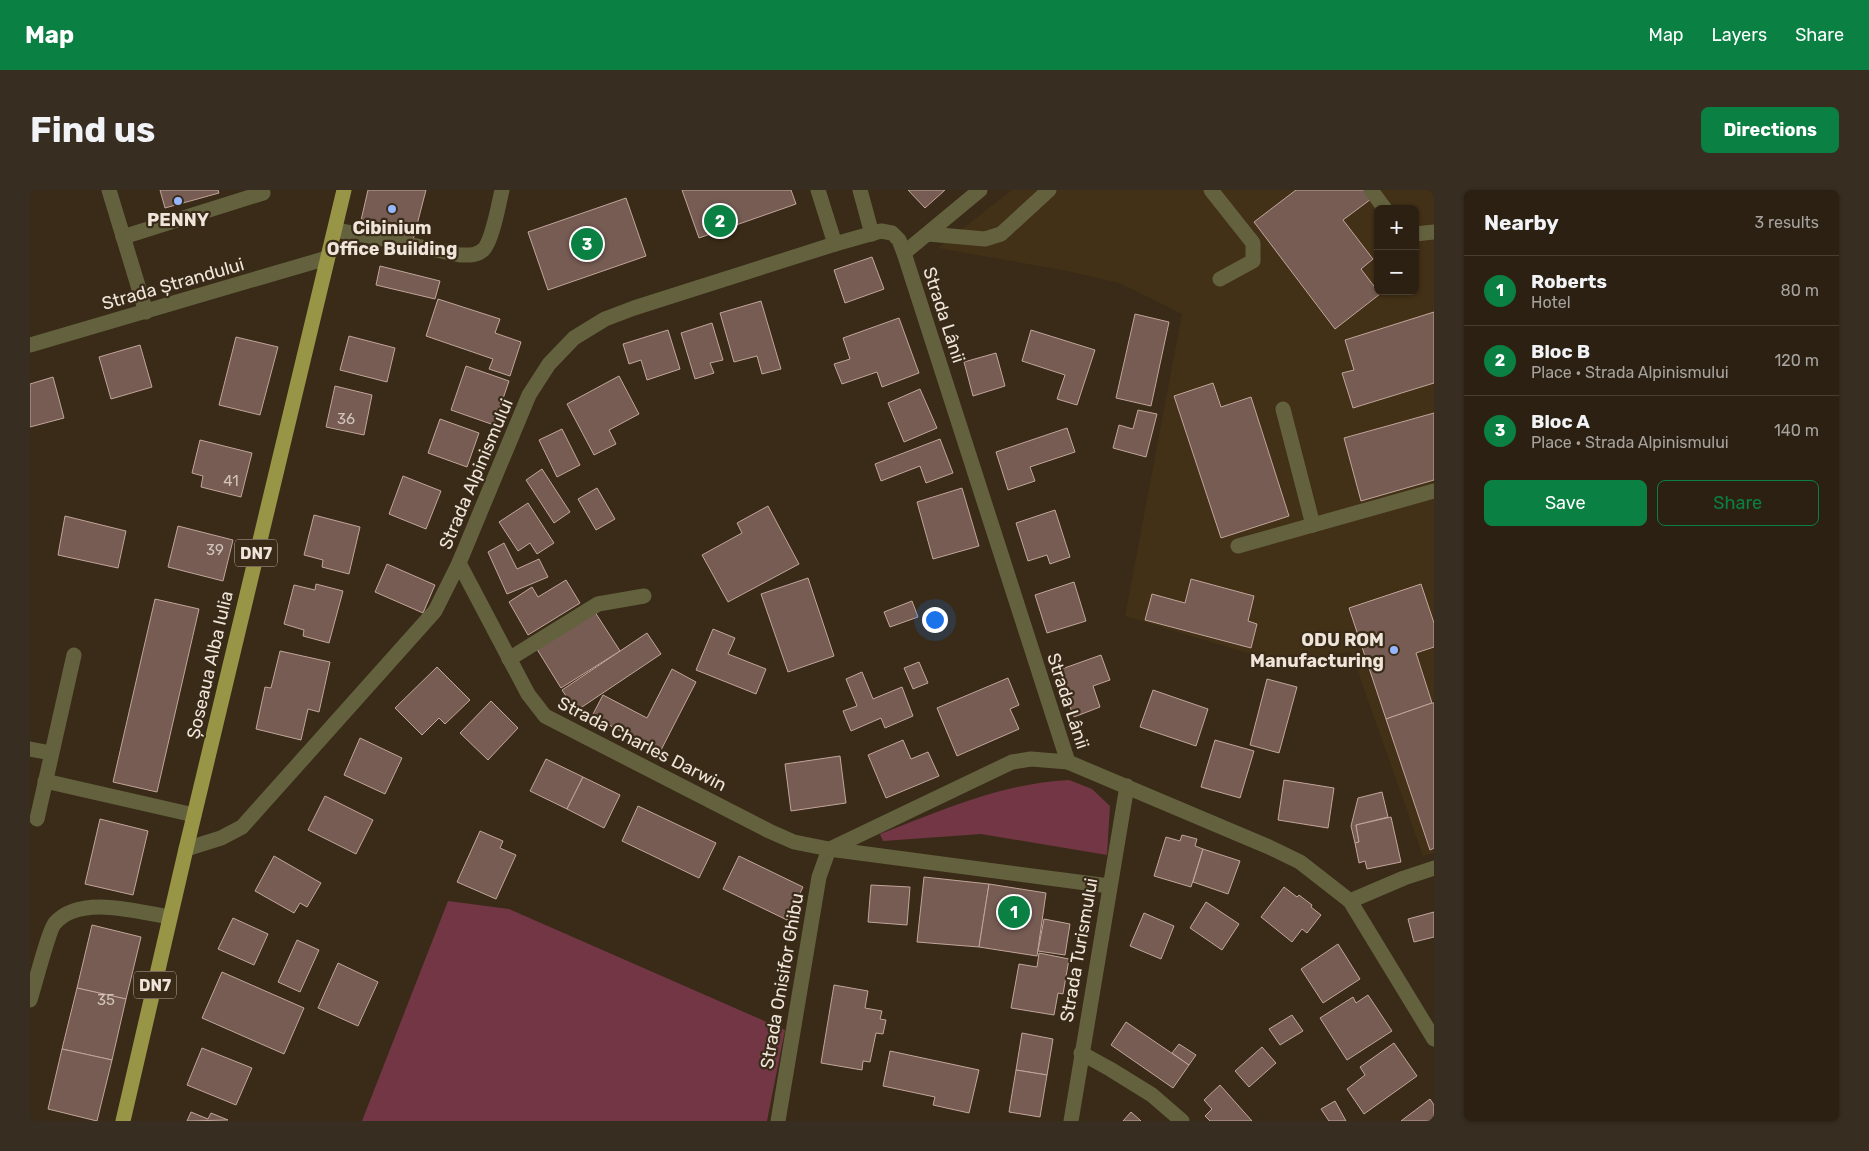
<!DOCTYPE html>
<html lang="en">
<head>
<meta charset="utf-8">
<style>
  :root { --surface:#2b2012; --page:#372d20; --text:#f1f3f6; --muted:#a6a39f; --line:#473e32; --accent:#0b8043 }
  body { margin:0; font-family:Rubik,sans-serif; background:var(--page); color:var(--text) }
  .controls { position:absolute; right:15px; top:15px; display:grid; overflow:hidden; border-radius:8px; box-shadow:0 1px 4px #0004 }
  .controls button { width:45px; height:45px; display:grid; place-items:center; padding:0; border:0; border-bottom:1px solid var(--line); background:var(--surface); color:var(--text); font:25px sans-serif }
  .you { position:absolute; left:904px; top:429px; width:18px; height:18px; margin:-12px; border:4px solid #fff; border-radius:50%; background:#1a73e8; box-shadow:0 0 0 8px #1a73e833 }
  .badge { display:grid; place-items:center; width:32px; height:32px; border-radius:50%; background:var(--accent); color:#fff; font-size:16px; font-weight:700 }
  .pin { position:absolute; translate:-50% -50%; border:2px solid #fff; box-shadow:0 1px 5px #0006 }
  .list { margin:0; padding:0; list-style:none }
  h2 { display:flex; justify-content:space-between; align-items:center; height:65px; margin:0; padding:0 20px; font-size:21px }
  h2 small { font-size:16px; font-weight:400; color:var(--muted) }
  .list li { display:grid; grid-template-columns:32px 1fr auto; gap:15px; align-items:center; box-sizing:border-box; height:70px; padding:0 20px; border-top:1px solid var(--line) }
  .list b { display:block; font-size:19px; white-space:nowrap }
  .list p { margin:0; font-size:16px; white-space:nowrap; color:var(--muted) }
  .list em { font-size:16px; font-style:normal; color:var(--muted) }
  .actions { display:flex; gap:10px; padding:15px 20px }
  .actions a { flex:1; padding:11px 0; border:1px solid var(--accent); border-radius:8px; text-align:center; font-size:18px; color:var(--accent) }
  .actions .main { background:var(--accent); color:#fff }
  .map { position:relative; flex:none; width:1404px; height:931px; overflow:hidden; border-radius:8px }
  header { display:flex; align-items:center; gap:30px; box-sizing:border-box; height:70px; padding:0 25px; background:var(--accent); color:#fff }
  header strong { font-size:24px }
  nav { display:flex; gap:28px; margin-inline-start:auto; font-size:18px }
  .intro { display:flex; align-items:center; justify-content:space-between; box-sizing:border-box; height:120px; padding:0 30px }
  h1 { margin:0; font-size:35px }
  .button { padding:12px 22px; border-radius:8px; background:var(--accent); color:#fff; font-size:18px; font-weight:700 }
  main { display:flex; gap:30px; padding:0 30px }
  aside { flex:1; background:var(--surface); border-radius:8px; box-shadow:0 1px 4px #0004 }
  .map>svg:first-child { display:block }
</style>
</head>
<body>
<header>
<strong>Map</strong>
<nav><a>Map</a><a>Layers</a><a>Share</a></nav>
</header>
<div class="intro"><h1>Find us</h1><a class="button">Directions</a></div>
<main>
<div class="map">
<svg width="1404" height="931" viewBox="0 0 1404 931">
  <rect width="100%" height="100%" fill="#392b18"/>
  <path fill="#423017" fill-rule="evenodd" d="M982 0H1404V663L1393 666 1321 462 1247 472 1095 426 1152 124 1089 93 1037 81 908 58ZM1348 19H1385V101H1348Z"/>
  <g fill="#733645">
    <path d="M1039 590 1062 599 1080 616 1077 665 951 644 853 651 850 644C911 621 972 593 1039 590Z"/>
    <polygon points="418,711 479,719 755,840 737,931 332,931"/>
  </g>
  <g fill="#765c53" stroke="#c2a59b">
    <polygon points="130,0 188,0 189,3 135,18"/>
    <polygon points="338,0 396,0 383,50 329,39"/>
    <polygon points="652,0 761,0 766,14 669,48"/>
    <polygon points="878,0 915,0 895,18"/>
    <polygon points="1266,0 1334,0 1341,9 1313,30 1343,69 1331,79 1350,104 1305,139 1224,32"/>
    <polygon points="596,8 616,66 518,100 498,42"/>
    <polygon points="842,67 854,99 815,113 804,80"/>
    <polygon points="350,76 410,91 405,109 346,95"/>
    <polygon points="408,109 470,129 465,143 491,152 480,186 459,179 463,169 396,146"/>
    <polygon points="731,111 751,179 732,184 727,166 704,172 690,123"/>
    <polygon points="1404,122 1404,193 1323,218 1312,183 1324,180 1315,150"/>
    <polygon points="1105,124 1139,132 1121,216 1086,208"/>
    <polygon points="869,128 889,183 852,197 847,182 812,194 804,174 820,169 813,148"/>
    <polygon points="682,133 693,170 680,173 684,183 665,189 651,143"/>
    <polygon points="638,140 650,179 617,190 611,170 599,174 593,154"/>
    <polygon points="1001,140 1065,160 1047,215 1027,209 1035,185 992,171"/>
    <polygon points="319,146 365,158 357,192 310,180"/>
    <polygon points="206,147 248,157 230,225 189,215"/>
    <polygon points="110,155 122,197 81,209 69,167"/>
    <polygon points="966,163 975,196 943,206 934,172"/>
    <polygon points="436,176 479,191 464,235 421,220"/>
    <polygon points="589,186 609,224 579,240 586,254 564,265 537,214"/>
    <polygon points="23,187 34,228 0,237 0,194"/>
    <polygon points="1183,193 1191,217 1221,207 1259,326 1191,348 1144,206"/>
    <polygon points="305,196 342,205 334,245 296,237"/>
    <polygon points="890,199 907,238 874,252 858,213"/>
    <polygon points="1108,220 1127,224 1116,267 1083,258 1089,235 1103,239"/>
    <polygon points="1404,223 1404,290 1331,311 1314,248"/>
    <polygon points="410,229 449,243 437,277 398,263"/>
    <polygon points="1037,238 1045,262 1000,277 1005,291 978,300 966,262"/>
    <polygon points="532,239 550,275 527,287 509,250"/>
    <polygon points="910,249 923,283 896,293 890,276 851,291 845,274"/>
    <polygon points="170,250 222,263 211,307 171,297 173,286 162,283"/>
    <polygon points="512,279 540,322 524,333 496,290"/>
    <polygon points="373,286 411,301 396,339 359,324"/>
    <polygon points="567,298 585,329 566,340 548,309"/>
    <polygon points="932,298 949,356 903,369 887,312"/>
    <polygon points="498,313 524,353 507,364 500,353 488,361 469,332"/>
    <polygon points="738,316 769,374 698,412 672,365 712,343 707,333"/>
    <polygon points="1025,320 1040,367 1020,374 1017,365 998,371 986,333"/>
    <polygon points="284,325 330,337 319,384 292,377 293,370 274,365"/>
    <polygon points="35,326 96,341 88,378 28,365"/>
    <polygon points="148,336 203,350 193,391 138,377"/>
    <polygon points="474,353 487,379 509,369 518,387 477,404 458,362"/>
    <polygon points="357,374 405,395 393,423 345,402"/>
    <polygon points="778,388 804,466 758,482 731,404"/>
    <polygon points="1161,389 1224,406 1218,431 1227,434 1221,458 1115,430 1122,404 1155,413"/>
    <polygon points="536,390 550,413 498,445 479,412 502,397 508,407"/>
    <polygon points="1044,392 1056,431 1017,443 1005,405"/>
    <polygon points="286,394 313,401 299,453 273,446 274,440 254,434 264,395 285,400"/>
    <polygon points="1391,394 1404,433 1404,457 1386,463 1402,513 1356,529 1319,418"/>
    <polygon points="125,409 169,419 127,602 83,592"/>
    <polygon points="882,411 888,427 860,437 854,422"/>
    <polygon points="563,419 590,461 531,498 505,456"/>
    <polygon points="683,439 705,448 698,464 736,479 726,504 666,480"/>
    <polygon points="617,443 631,464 546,521 532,500"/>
    <polygon points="250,461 300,472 289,522 278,519 271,550 226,539 235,497 241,498"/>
    <polygon points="1071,465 1080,490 1063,496 1070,517 1044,527 1026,481"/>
    <polygon points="889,472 898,493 883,499 874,478"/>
    <polygon points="407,477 440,510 415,534 409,528 392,545 365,518"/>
    <polygon points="642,479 666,492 630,562 562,526 573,505 617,528"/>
    <polygon points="832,482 843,509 872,497 883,526 855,538 851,528 821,541 813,521 827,516 816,489"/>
    <polygon points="978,488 989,515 980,519 989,539 927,566 907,518"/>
    <polygon points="1237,489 1267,497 1249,563 1220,555"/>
    <polygon points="1123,500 1178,519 1166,556 1110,537"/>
    <polygon points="461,511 488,538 458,570 430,543"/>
    <polygon points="1402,513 1404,513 1404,658 1400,660 1356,529"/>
    <polygon points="330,548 372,568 355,604 314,585"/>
    <polygon points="873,550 881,569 898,562 909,586 856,608 838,565"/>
    <polygon points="1185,550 1224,561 1210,608 1171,597"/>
    <polygon points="810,566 816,613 761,621 755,574"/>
    <polygon points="516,569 553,587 537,619 500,601"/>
    <polygon points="553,587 590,605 574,638 537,619"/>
    <polygon points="1254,590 1304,598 1298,638 1248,630"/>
    <polygon points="1352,602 1358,627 1326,635 1329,652 1325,653 1321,636 1328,608"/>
    <polygon points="295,606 343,630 326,664 278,640"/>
    <polygon points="608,616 686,653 669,688 592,651"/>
    <polygon points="1361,627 1371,672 1337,679 1335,671 1329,673 1325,653 1329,652 1326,635"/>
    <polygon points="70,629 118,641 103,705 55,694"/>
    <polygon points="450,641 473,651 470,658 486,665 466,709 427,692"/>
    <polygon points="1152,645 1167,649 1165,656 1173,659 1161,697 1124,686 1136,647 1150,651"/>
    <polygon points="1173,659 1210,671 1198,704 1163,692"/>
    <polygon points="244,666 291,693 277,717 270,713 264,723 225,701"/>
    <polygon points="709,666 773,697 757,730 693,699"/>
    <polygon points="894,687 959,694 949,757 887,752"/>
    <polygon points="959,694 1016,703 1007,766 949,757"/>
    <polygon points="841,695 880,697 877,735 838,732"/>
    <polygon points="1254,697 1267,707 1269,705 1282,715 1281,717 1291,725 1277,743 1272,739 1262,752 1231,727"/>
    <polygon points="1176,712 1209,734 1192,760 1160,738"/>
    <polygon points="1404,722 1404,747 1384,752 1378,729"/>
    <polygon points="1114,723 1144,736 1131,769 1100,756"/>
    <polygon points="203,728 238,744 224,775 188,759"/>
    <polygon points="1014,729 1040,734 1035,765 1008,761"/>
    <polygon points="62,735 111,747 96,809 47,798"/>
    <polygon points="267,750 289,760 270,802 248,792"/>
    <polygon points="1308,754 1330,789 1293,813 1271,779"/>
    <polygon points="1009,763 1039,769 1033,804 1028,803 1024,825 981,818 989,774 1007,777"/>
    <polygon points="308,773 348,792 328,836 288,818"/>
    <polygon points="192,782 274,818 254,864 172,828"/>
    <polygon points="804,795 838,801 835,818 852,821 850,829 856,830 853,844 846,843 840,872 833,871 832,880 791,873"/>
    <polygon points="47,798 96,809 82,870 32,859"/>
    <polygon points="1338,805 1362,841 1317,870 1290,828 1323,807 1326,813"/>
    <polygon points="1262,825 1273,841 1250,855 1239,839"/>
    <polygon points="1096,832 1159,875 1143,898 1081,855"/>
    <polygon points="992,843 1023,849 1017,885 986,880"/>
    <polygon points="1364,853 1387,886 1334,924 1317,899 1335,885 1330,877"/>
    <polygon points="1149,854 1166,865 1159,875 1142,863"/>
    <polygon points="1232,857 1246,873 1219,897 1205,881"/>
    <polygon points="172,858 222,878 206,915 157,895"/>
    <polygon points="32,859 82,870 67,931 18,919"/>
    <polygon points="860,861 949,880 939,923 903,915 905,907 853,896"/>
    <polygon points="986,880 1017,885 1010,927 979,922"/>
    <polygon points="1190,895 1222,931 1180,931 1175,926 1182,919 1174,910"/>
    <polygon points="1400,909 1404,915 1404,931 1371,931"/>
    <polygon points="1305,911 1316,931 1299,931 1291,919"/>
    <polygon points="161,922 178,929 181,923 198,930 157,931"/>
    <polygon points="1101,922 1111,931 1093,931"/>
  </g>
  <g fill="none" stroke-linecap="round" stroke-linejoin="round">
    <g stroke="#64623e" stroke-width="15">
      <polyline points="79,0 116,122"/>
      <polyline points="788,0 805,54"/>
      <polyline points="830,0 842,44"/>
      <polyline points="1181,0 1223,53 1223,71 1190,89"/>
      <polyline points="1341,0 1355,19"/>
      <path d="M305 40 339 46 430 65C438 65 446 66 453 60 462 52 469 13 472 0"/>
      <polyline points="898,44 955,49 971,44 1019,0"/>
      <polyline points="1385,44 1404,42"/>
      <polyline points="93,47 233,3 232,0"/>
      <polyline points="874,63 950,0"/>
      <polyline points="0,155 297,68"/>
      <polyline points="1253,219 1283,335"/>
      <polyline points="1208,356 1404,301"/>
      <polyline points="429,373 498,504 515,526 739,641 764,652 799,659 1079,696"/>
      <polyline points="479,469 568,414 614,406"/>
      <polyline points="0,559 21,563"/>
      <polyline points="15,591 164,625"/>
      <polyline points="7,629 44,465"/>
      <polyline points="156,659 191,648 212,637 405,421 429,373 499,205 519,174 544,148 575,129 604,118 805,54 851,41 862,43 869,50 874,63 1038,572"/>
      <polyline points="800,659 982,572 1001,569 1038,572 1239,657 1270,672 1320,711 1404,849"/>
      <polyline points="1320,711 1374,688 1404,678"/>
      <path d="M0 810C4 798 19 739 25 733 50 704 108 722 140 727"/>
      <polyline points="1051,863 1080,879 1122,905 1152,931"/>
      <polyline points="748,931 789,687 799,659"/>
      <polyline points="1041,931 1097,596"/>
    </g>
    <polyline stroke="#999546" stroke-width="15" points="93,931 156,659 314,0"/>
  </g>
  <g fill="#96b6fd" stroke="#392b18" stroke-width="2">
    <circle cx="148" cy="11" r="5"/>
    <circle cx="362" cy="19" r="5"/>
    <circle cx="1364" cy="460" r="5"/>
  </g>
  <g text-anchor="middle" stroke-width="4.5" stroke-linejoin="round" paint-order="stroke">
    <g font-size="15" fill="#d1c3b8">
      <text x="316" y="234">36</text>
      <text x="201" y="296">41</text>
      <text x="185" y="365">39</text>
      <text x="76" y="815">35</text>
    </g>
    <g fill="#392b18" stroke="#b8ada0" stroke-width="1">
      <rect x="205" y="349.5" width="42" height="27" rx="4"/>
      <rect x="104" y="781.5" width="42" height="27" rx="4"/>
    </g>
    <g font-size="16" font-weight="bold" fill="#efe5da">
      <text x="226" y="369">DN7</text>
      <text x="125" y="801">DN7</text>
    </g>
    <g font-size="18" font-weight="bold" fill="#efe5da" stroke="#392b18">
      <text x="148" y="36">PENNY</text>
      <text x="362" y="44">Cibinium<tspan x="362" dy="21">Office Building</tspan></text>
      <text x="1354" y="456" text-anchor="end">ODU ROM<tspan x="1354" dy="21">Manufacturing</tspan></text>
    </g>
    <g font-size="18" fill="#efe5da" stroke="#392b18">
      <text transform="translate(143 94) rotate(-16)" y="6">Strada Ștrandului</text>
      <text transform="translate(914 125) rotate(72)" y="6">Strada Lânii</text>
      <text transform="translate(446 284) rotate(-67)" y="6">Strada Alpinismului</text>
      <text transform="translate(180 475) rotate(-77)" y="6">Șoseaua Alba Iulia</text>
      <text transform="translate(1038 511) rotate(72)" y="6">Strada Lânii</text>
      <text transform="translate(612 554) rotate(27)" y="6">Strada Charles Darwin</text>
      <text transform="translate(1049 760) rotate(-80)" y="6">Strada Turismului</text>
      <text transform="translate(752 791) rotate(-80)" y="6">Strada Onisifor Ghibu</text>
    </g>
  </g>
</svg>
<div class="controls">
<button>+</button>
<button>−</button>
</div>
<div class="you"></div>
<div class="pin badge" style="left:984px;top:722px">1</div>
<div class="pin badge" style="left:690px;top:31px">2</div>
<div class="pin badge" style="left:557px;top:54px">3</div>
</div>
<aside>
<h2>Nearby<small>3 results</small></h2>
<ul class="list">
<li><span class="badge">1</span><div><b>Roberts</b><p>Hotel</p></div><em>80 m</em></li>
<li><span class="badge">2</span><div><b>Bloc B</b><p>Place · Strada Alpinismului</p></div><em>120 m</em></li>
<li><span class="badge">3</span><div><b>Bloc A</b><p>Place · Strada Alpinismului</p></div><em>140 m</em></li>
</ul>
<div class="actions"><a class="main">Save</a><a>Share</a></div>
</aside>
</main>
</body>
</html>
